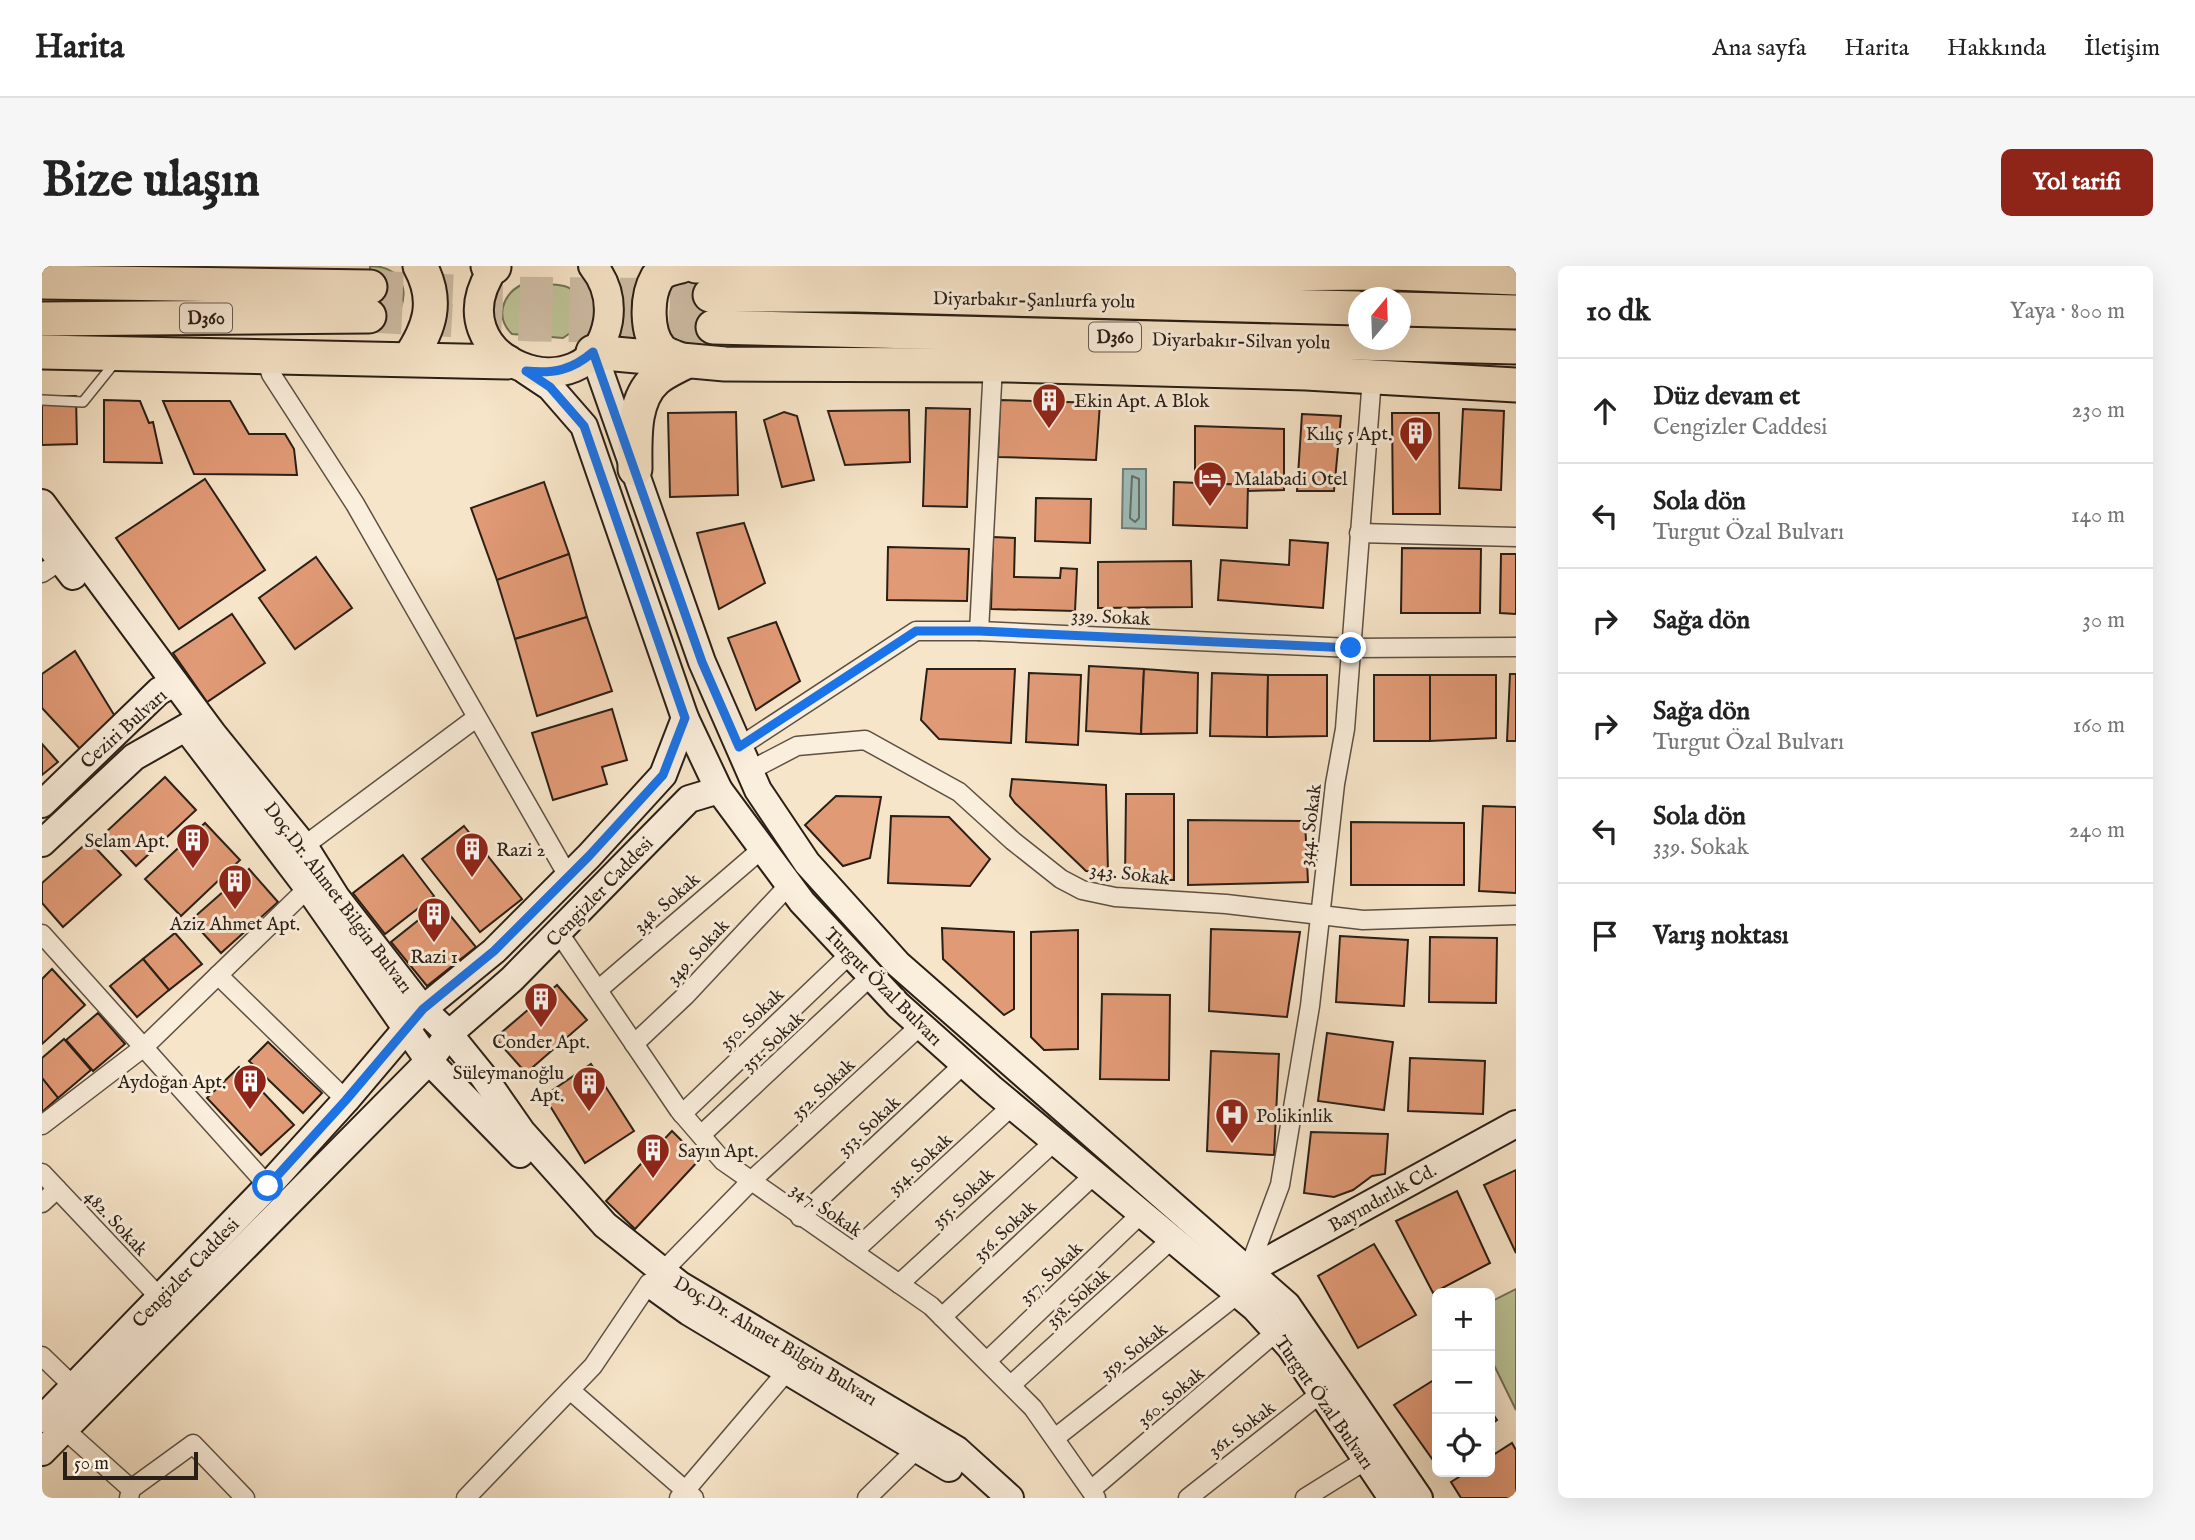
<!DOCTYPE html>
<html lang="tr">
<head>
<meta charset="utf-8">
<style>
  :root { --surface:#fff; --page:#f6f6f6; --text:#222; --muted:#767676; --line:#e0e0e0; --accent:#8f2418 }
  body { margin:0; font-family:"IM FELL English",serif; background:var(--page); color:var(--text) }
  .controls { position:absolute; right:21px; bottom:21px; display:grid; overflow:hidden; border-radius:10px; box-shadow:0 7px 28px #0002 }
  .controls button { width:63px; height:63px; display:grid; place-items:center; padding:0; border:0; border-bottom:2px solid var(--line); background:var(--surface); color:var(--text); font:35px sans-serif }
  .compass { position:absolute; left:1306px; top:21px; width:63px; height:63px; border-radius:50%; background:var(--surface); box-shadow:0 7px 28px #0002; rotate:19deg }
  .scale { position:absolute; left:21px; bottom:18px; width:135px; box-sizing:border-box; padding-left:7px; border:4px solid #2a1f16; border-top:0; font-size:19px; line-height:24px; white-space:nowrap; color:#2a1f16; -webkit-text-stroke:5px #faeedc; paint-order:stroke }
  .stop { position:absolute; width:21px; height:21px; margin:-16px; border:5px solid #1a73e8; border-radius:50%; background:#fff }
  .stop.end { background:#1a73e8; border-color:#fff; box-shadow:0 2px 7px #0008 }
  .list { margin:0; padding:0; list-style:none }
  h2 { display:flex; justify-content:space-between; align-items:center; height:91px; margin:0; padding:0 28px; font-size:30px }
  h2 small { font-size:23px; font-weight:400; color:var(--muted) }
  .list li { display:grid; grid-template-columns:46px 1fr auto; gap:21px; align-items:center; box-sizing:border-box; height:105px; padding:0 28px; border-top:2px solid var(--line) }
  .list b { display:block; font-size:26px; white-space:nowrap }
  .list p { margin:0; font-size:23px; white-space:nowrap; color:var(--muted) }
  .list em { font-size:23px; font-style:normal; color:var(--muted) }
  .icon { flex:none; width:38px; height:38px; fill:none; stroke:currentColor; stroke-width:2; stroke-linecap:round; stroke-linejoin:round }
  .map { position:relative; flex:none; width:1474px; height:1232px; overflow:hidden; border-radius:10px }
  header { display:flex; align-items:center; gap:42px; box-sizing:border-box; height:98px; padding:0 35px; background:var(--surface); border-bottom:2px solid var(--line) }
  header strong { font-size:33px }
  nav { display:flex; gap:38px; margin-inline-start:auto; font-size:24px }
  .intro { display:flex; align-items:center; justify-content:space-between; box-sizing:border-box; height:168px; padding:0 42px }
  h1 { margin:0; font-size:49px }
  .button { padding:18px 32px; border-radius:10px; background:var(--accent); color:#fff; font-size:24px; font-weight:700 }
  main { display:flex; gap:42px; padding:0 42px }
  aside { flex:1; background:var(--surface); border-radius:10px; box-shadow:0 7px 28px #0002 }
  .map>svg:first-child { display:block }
</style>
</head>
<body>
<header>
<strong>Harita</strong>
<nav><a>Ana sayfa</a><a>Harita</a><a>Hakkında</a><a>İletişim</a></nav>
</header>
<div class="intro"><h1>Bize ulaşın</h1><a class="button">Yol tarifi</a></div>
<main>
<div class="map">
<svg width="1474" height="1232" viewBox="0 0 1474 1232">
  <rect width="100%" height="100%" fill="#f7e5c9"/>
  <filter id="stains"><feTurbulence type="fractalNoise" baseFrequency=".00286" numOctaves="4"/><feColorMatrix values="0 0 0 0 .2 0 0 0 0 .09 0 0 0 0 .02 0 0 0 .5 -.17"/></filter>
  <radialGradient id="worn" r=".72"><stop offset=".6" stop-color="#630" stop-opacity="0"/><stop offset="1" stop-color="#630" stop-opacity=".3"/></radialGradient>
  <g fill="#bdc496" stroke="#747256" stroke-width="2">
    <path d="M328 0C369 0 370 40 344 63H329Z"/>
    <path d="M479 19C503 19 537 11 540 43L534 63 521 72 470 68C453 52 460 29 479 19Z"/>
    <polygon points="1474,1023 1474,1144 1448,1091 1448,1036"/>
  </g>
  <polygon fill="#9ebebb" stroke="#707e79" stroke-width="2" points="1081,203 1104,203 1104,263 1080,262"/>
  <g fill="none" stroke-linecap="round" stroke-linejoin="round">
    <polygon stroke="#646e68" stroke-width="2" points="1090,210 1097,213 1097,252 1093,256 1088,252"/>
  </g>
  <g fill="#e19a76" stroke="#2a1f16" stroke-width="2">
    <polygon points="0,130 34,130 35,178 0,179"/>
    <polygon points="62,134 98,135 107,157 111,156 120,197 62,196"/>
    <polygon points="958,134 1058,137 1054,194 956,191"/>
    <polygon points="121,135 188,135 207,168 243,168 252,183 255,209 152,208"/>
    <polygon points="884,142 928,143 925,241 881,240"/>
    <polygon points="1421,143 1462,145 1459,224 1417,222"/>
    <polygon points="867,144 868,196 803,199 786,145"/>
    <polygon points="694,146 696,229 628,231 626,147"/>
    <polygon points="742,146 755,150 772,214 740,221 722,154"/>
    <polygon points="1350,147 1397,147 1398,248 1351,248"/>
    <polygon points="1260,148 1299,150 1292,225 1255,225"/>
    <polygon points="1153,160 1242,163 1242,224 1206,225 1206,219 1153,217"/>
    <polygon points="163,213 223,304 137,363 74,272"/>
    <polygon points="502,216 527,288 455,314 429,242"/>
    <polygon points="1132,216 1206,219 1205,262 1131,259"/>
    <polygon points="994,232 1049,233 1048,277 993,275"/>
    <polygon points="702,257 723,317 677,343 655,267"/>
    <polygon points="951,271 973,272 972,311 1018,312 1019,302 1035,303 1033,345 949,343"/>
    <polygon points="1248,274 1286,277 1281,342 1176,334 1179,294 1247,299"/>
    <polygon points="846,281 927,283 925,335 845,334"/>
    <polygon points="1360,282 1439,283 1438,347 1359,347"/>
    <polygon points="527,288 545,351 473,373 455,314"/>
    <polygon points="1459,288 1474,288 1474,348 1458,347"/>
    <polygon points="274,291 310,342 253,383 217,332"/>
    <polygon points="1149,295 1150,341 1056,342 1056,296"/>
    <polygon points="190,348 223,397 165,436 131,387"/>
    <polygon points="545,351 570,425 495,450 473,373"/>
    <polygon points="734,356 758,415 714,444 686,372"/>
    <polygon points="33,385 74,452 40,485 0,442 0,408"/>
    <polygon points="1047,400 1102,403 1099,468 1044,465"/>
    <polygon points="885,403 973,403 969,477 897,473 879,454"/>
    <polygon points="1102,403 1156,407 1155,467 1099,468"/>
    <polygon points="987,407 1039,409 1036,479 984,476"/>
    <polygon points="1170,407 1226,409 1225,471 1168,470"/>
    <polygon points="1468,408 1474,408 1474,475 1465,475"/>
    <polygon points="1226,409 1285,409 1285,470 1225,471"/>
    <rect x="1332" y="409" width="56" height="66"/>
    <polygon points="1388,409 1454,409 1454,472 1388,475"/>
    <polygon points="570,443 585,494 560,501 565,518 511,534 490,467"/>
    <polygon points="0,478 16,496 0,509"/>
    <polygon points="123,511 154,544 94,600 63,567"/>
    <polygon points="970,513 1064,519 1066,607 1044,605 973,537 968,530"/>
    <polygon points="1084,528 1132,528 1132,614 1083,614"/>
    <polygon points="794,530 839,531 828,592 801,600 763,559"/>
    <polygon points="1441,540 1474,541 1474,627 1437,625"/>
    <polygon points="849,550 907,551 948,593 928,620 846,617"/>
    <polygon points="1146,554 1263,555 1266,616 1146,619"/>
    <polygon points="1309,556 1422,557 1422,619 1309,619"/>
    <polygon points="163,557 198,594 139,650 103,613"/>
    <polygon points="422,560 480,633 438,666 380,593"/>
    <polygon points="47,575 79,609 21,661 0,637 0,617"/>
    <polygon points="361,589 392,630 343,668 311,627"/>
    <polygon points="207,603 236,636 179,687 149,654"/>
    <polygon points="398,637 434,681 385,720 349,676"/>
    <polygon points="900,662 972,666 972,743 962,749 901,693"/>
    <polygon points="1169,663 1258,666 1245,751 1167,745"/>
    <polygon points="1036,664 1036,783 1002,784 989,771 989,666"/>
    <polygon points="133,667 160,698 127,724 101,693"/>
    <polygon points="1298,670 1366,674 1362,740 1294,736"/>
    <polygon points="1388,671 1455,672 1454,737 1387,736"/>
    <polygon points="101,693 127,724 95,751 68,720"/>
    <polygon points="10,703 43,739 0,778 0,713"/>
    <polygon points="515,719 545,754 484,807 453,772"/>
    <polygon points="1060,728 1128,729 1127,814 1058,813"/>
    <polygon points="56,747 83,778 51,805 24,774"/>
    <polygon points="1285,767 1351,776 1342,844 1276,835"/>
    <polygon points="22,773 49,804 16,832 0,812 0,792"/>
    <polygon points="226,776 280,827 261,847 207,795"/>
    <polygon points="1169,785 1237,788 1232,889 1165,885"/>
    <polygon points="1368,792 1443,795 1441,848 1366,845"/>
    <polygon points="549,798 592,865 543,897 502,830"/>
    <polygon points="197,801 252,859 219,889 165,832"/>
    <polygon points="0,812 16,832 0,846"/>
    <polygon points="630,865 658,893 593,963 564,935"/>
    <polygon points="1269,866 1346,868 1343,908 1330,910 1311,924 1292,931 1262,927"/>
    <polygon points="1474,904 1474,987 1442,919"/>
    <polygon points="1415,925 1448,997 1391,1027 1354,955"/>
    <polygon points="1332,978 1374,1049 1316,1082 1276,1010"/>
    <polygon points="1395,1112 1395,1195 1393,1197 1352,1139"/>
    <polygon points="1448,1144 1455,1154 1448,1159"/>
    <polygon points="1470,1177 1474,1184 1474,1232 1419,1232 1409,1216 1425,1206 1448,1206 1448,1191"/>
  </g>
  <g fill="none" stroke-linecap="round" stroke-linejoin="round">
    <g stroke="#cebda5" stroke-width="33" stroke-dasharray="33 17" stroke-linecap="butt">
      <polyline points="328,21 456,27 668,29"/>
      <polyline points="327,50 491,59 671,61"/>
    </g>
    <g stroke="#5d5043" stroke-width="12">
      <polyline id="lane" points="0,134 41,136 74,95"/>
    </g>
    <g stroke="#5d5043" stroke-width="21">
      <g id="street">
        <polyline points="223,89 229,108 313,238 526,610"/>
        <polyline points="1317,267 1474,271"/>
        <polyline points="0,307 20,294"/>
        <polyline points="937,365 951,99"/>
        <polyline points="697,481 874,365 937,365 1309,382 1474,381"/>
        <polyline points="707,505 755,480 823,474 917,526 971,575 1019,613 1040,624 1073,631 1184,638 1321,654 1474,649"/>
        <polyline points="262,580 434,452"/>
        <polyline points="517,667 637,844 681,895 889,1040 991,1142 1054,1232"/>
        <polyline points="0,668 226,920"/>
        <polyline points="176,709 304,834"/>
        <polyline points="556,724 721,582"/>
        <polyline points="592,778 643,730 747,619"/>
        <polyline points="640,848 808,688"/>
        <polyline points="0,859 102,781 266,622"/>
        <polyline points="659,869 829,710"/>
        <polyline points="0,907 119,1033"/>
        <polyline points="0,937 15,923"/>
        <polyline points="758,951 922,798"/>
        <polyline points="811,986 971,839"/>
        <polyline points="621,1005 709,915 879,759"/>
        <polyline points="1206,1005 1238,919 1268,740 1293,518 1303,463 1330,112"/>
        <polyline points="857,1018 1013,875"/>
        <polyline points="900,1051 1053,908"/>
        <polyline points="0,1090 31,1120"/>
        <polyline points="945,1095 1100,947"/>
        <polyline points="969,1119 1130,973"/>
        <polyline points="528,1124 652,1232"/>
        <polyline points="22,1163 89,1223"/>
        <polyline points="1013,1172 1196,1028"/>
        <polyline points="1049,1224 1234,1066"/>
        <polyline points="87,1232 89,1223 151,1178 203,1232"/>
        <polyline points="424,1232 551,1100 607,1017"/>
        <polyline points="637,1232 745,1105"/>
        <polyline points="825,1232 876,1182"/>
        <polyline points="1146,1232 1279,1127"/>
        <polyline points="1263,1232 1324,1194"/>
      </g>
    </g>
    <g stroke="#2a1f16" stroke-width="30">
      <g id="secondary">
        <polyline points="551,86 660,396 716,524 765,597 856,698 1245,1039 1377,1232"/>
        <polyline points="484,105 508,121 542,160 643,452 677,524 760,636 856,739 949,822 1213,1042 1249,1082 1350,1232"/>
        <polyline points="0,237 171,468 262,580 294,631 381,743 407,768 441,810 480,866 563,959 638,1019 915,1184 968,1232"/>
        <polyline points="0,270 31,310"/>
        <polyline points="144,462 266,622 387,795 478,888"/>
        <polyline points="0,538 117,425 133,417"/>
        <polyline points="0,577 92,491 157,454"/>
        <polyline points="1206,1005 1474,858"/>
        <polyline points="615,1023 647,1046 907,1202"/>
        <polyline points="0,1153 226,920 304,834 381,743 452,685 547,590 621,509 643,452"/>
        <polyline points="0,1186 387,795 407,768 470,713 647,533 677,524"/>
      </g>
    </g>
    <g stroke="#2a1f16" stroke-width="32">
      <path id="primary" d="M453 0C386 95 549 154 566 55 569 35 564 16 551 0"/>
    </g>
    <g stroke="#2a1f16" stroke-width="37">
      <g id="highway">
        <polyline points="446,0 452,1"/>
        <path d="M639 0C631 2 620 4 615 12 604 31 604 67 618 83 623 89 636 92 643 96"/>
        <polyline points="654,0 991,2 1170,8 1351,7 1474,12"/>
        <polyline points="0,16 328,21"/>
        <polyline points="668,29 814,29 1316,42"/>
        <polyline points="1358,43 1474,46"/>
        <polyline points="0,53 327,50"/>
        <polyline points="671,61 1474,81"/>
        <polyline points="0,86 465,96"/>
        <polyline points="551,86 683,98 965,99 1264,107 1474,119"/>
        <path d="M367 93C388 62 397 35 378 0"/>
        <path d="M593 203C593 174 590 134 614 113 622 106 634 101 643 96"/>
      </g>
    </g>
    <use href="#lane" stroke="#faeedc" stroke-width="9"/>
    <use href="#street" stroke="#faeedc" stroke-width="18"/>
    <use href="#secondary" stroke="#faeedc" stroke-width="26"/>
    <use href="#primary" stroke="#f7e5c9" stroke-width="28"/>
    <use href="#highway" stroke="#f7e5c9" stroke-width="33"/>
  </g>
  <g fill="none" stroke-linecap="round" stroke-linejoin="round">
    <path stroke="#1a73e8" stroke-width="9" d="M226 920 304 834 381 743 452 685 547 590 621 509 643 452 542 160 508 121 484 105C512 108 530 104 551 86L660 396 697 481 874 365H937L1309 382"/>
  </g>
  <defs>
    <g id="building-pin" transform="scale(1.75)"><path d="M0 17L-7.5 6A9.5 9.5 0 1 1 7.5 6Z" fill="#8f2418" stroke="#faeedc"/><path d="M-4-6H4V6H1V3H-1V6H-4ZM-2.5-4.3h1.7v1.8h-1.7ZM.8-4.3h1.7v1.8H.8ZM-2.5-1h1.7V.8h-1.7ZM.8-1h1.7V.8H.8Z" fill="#fff"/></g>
    <g id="hotel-pin" transform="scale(1.75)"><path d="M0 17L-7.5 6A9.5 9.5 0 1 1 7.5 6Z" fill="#8f2418" stroke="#faeedc"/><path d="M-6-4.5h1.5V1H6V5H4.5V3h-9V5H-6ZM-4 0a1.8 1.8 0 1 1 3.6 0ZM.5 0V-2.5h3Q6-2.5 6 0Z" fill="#fff"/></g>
    <g id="hospital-pin" transform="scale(1.75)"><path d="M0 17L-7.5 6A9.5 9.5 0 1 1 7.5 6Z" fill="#8f2418" stroke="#faeedc"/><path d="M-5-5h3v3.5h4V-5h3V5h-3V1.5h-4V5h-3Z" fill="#fff"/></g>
  </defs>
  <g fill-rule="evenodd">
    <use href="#building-pin" x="1007" y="134"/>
    <use href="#building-pin" x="1374" y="167"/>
    <use href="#hotel-pin" x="1168" y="212"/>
    <use href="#building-pin" x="151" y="574"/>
    <use href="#building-pin" x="430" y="583"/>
    <use href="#building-pin" x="193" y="615"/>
    <use href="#building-pin" x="392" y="648"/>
    <use href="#building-pin" x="499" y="733"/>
    <use href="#building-pin" x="208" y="815"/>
    <use href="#building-pin" x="547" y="817"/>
    <use href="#hospital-pin" x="1190" y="849"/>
    <use href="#building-pin" x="611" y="884"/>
  </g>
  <g text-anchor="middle" stroke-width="6" stroke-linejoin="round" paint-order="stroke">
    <g fill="#faeedc" stroke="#685d51" stroke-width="2">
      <rect x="138" y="37.5" width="52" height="29" rx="5"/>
      <rect x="1047" y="56.5" width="52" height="29" rx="5"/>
    </g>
    <g font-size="18" font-weight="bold" fill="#2a1f16">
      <text x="164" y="58">D360</text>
      <text x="1073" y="77">D360</text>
    </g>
    <g font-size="19" fill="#2a1f16" stroke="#faeedc">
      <text transform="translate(992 33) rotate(1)" y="7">Diyarbakır-Şanlıurfa yolu</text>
      <text transform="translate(1199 74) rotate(1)" y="7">Diyarbakır-Silvan yolu</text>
      <text transform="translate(1069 350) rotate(3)" y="7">339. Sokak</text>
      <text transform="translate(81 462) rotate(-42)" y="7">Ceziri Bulvarı</text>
      <text transform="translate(1267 559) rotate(-83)" y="7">344. Sokak</text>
      <text transform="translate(1088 607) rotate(7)" y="7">343. Sokak</text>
      <text transform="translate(557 625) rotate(-46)" y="7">Cengizler Caddesi</text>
      <text transform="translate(297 631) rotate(53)" y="7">Doç.Dr. Ahmet Bilgin Bulvarı</text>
      <text transform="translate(624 636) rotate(-41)" y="7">348. Sokak</text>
      <text transform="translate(655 685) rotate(-47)" y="7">349. Sokak</text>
      <text transform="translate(842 720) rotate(45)" y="7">Turgut Özal Bulvarı</text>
      <text transform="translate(709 752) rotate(-43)" y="7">350. Sokak</text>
      <text transform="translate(730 775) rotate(-43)" y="7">351. Sokak</text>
      <text transform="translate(780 822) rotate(-43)" y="7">352. Sokak</text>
      <text transform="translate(826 859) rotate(-43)" y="7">353. Sokak</text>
      <text transform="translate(877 897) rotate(-43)" y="7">354. Sokak</text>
      <text transform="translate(920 931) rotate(-43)" y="7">355. Sokak</text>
      <text transform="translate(1340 931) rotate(-29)" y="7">Bayındırlık Cd.</text>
      <text transform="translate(785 943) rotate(34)" y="7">347. Sokak</text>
      <text transform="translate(75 956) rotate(47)" y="7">482. Sokak</text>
      <text transform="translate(962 964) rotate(-43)" y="7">356. Sokak</text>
      <text transform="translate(143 1006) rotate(-46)" y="7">Cengizler Caddesi</text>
      <text transform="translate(1008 1006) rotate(-44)" y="7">357. Sokak</text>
      <text transform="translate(1035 1031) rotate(-42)" y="7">358. Sokak</text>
      <text transform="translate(734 1074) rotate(31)" y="7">Doç.Dr. Ahmet Bilgin Bulvarı</text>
      <text transform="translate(1091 1084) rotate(-38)" y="7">359. Sokak</text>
      <text transform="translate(1128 1130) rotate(-40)" y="7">360. Sokak</text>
      <text transform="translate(1283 1136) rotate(55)" y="7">Turgut Özal Bulvarı</text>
      <text transform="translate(1199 1162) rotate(-37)" y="7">361. Sokak</text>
    </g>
    <g font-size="19" fill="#2a1f16" stroke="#faeedc" text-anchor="start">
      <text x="1032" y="141">Ekin Apt. A Blok</text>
      <text x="1350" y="174" text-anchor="end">Kılıç 5 Apt.</text>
      <text x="1192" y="219">Malabadi Otel</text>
      <text x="127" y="581" text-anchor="end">Selam Apt.</text>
      <text x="454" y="590">Razi 2</text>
      <text x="193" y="664" text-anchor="middle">Aziz Ahmet Apt.</text>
      <text x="392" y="697" text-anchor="middle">Razi 1</text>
      <text x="499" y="782" text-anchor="middle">Conder Apt.</text>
      <text x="522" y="813" text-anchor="end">Süleymanoğlu<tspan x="522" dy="22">Apt.</tspan></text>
      <text x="184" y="822" text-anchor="end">Aydoğan Apt.</text>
      <text x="1214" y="856">Polikinlik</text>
      <text x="636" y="891">Sayın Apt.</text>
    </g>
  </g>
  <rect width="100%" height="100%" filter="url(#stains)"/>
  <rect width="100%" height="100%" fill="url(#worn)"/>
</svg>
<div class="controls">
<button>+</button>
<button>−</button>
<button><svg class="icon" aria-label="locate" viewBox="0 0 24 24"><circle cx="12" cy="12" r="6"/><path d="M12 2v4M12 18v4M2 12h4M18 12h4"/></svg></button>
</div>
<svg class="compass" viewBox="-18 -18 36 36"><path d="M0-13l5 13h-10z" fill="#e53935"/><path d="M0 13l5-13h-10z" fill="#767676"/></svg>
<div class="scale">50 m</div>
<div class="stop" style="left:226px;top:920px"></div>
<div class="stop end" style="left:1309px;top:382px"></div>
</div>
<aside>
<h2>10 dk<small>Yaya · 800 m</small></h2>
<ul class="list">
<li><svg class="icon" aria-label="ahead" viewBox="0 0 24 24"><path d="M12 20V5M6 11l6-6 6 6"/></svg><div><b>Düz devam et</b><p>Cengizler Caddesi</p></div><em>230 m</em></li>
<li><svg class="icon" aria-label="left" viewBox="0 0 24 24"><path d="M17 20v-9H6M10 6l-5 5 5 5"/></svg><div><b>Sola dön</b><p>Turgut Özal Bulvarı</p></div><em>140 m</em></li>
<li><svg class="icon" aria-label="right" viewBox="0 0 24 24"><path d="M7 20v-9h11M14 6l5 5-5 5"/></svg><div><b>Sağa dön</b></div><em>30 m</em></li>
<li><svg class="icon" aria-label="right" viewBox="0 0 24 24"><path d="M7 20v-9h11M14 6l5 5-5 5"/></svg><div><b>Sağa dön</b><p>Turgut Özal Bulvarı</p></div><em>160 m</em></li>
<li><svg class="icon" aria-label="left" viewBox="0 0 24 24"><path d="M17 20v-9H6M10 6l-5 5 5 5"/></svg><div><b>Sola dön</b><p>339. Sokak</p></div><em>240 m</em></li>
<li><svg class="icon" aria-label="arrive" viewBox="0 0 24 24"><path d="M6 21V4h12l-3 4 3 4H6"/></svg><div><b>Varış noktası</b></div></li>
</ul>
</aside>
</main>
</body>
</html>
